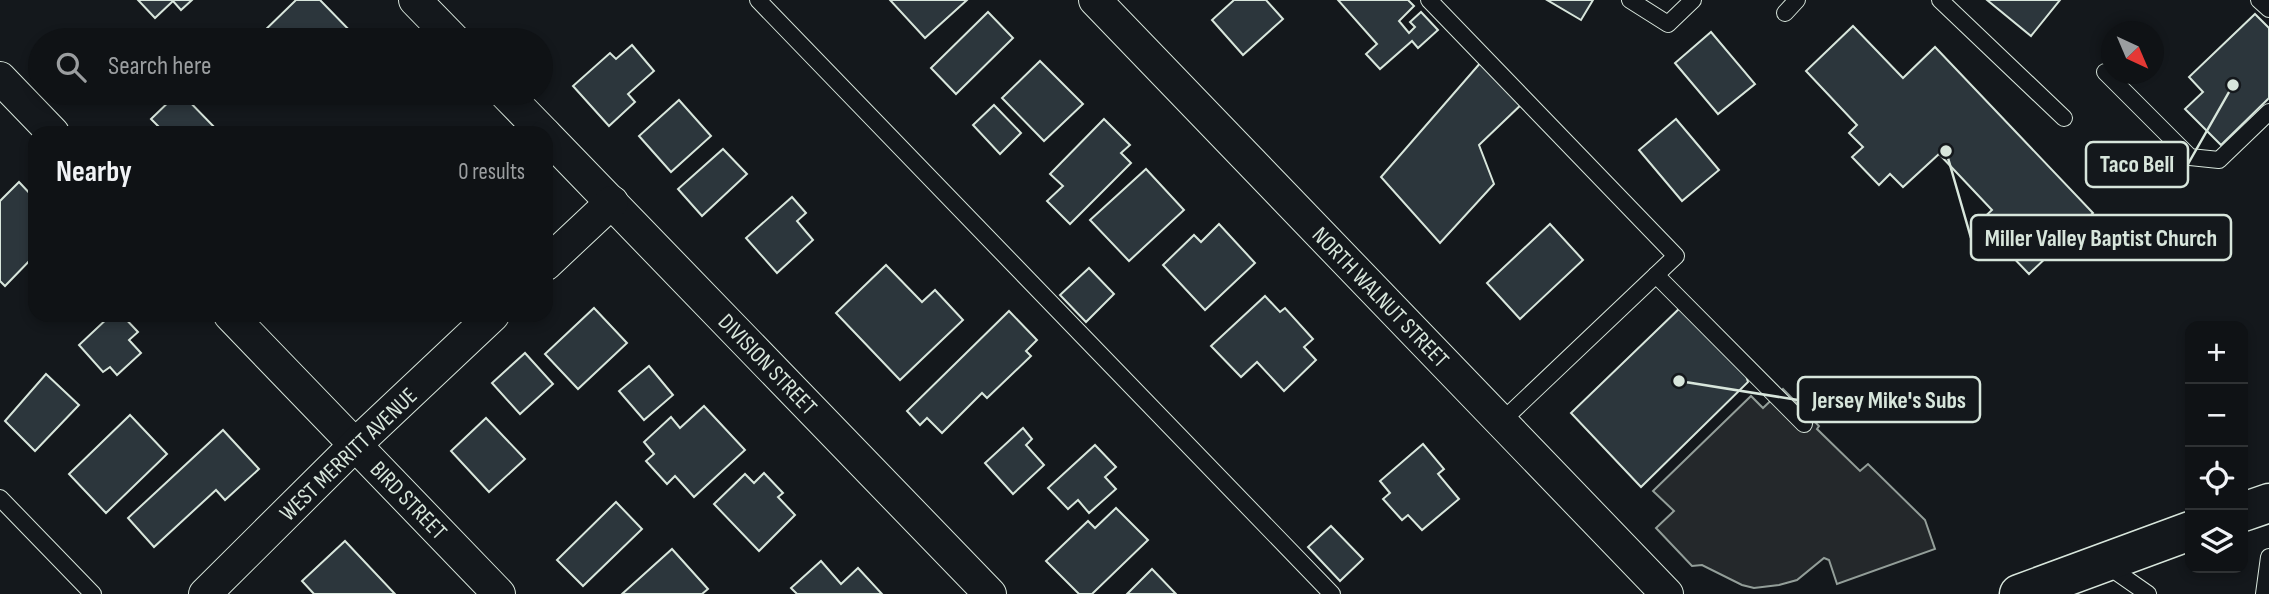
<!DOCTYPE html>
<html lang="en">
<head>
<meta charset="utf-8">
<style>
  :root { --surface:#0f1215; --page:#1d2022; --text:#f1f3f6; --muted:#9b9ea0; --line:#2f3234 }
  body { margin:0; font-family:"Sofia Sans Condensed",sans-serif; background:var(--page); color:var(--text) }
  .controls { position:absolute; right:21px; bottom:21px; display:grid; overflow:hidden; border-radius:14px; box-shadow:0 4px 10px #0003 }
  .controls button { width:63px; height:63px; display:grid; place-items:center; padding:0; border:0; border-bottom:2px solid var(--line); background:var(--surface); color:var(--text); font:35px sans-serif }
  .compass { position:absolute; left:2101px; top:21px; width:63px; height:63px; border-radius:50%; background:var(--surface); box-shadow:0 4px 10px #0003; rotate:136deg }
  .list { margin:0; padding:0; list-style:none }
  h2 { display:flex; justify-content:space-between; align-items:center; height:91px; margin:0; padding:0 28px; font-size:30px }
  h2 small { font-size:23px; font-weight:400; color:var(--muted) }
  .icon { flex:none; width:38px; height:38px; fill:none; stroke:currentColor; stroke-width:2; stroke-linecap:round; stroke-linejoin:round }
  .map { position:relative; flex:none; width:2269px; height:594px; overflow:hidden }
  .search { position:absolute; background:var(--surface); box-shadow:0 4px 10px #0003; left:28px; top:28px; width:525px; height:77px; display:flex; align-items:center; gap:18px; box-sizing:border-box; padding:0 24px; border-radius:38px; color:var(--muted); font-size:26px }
  .panel { position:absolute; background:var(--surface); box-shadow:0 4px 10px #0003; left:28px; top:126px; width:525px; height:196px; border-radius:21px }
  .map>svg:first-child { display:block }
</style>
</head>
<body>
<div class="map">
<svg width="2269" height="594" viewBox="0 0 2269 594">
  <rect width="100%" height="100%" fill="#14181c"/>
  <polygon fill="#24282b" stroke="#939e99" stroke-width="2" points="1783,389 1819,426 1817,429 1860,471 1868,464 1925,520 1935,549 1837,584 1829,560 1824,558 1797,580 1779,585 1754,588 1742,585 1702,565 1692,566 1656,528 1674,511 1653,491 1751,396 1763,408"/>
  <g fill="#2c363c" stroke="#d8e6dc" stroke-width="2">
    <polygon points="138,0 192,0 181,10 173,1 155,18"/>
    <polygon points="296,0 320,0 357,38 355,40 261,40 258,37"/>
    <polygon points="890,0 967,0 925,38"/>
    <polygon points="1234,0 1266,0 1283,19 1243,55 1212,20"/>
    <polygon points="1338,0 1408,0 1414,6 1399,21 1409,33 1415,27 1410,22 1421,12 1438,30 1418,48 1412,41 1380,69 1366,54 1377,44"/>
    <polygon points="1547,0 1593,0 1581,20"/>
    <polygon points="1987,0 2060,0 2031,36"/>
    <polygon points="988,12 1013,38 956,94 931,68"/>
    <polygon points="2255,14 2269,28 2269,98 2221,145 2185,109 2203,92 2189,77"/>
    <polygon points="1853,26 1903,78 1935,47 2093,213 2029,274 1979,222 1992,210 1939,154 1903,187 1890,174 1879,185 1852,157 1863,147 1849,133 1857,125 1806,71"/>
    <polygon points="1711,32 1755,84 1718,114 1675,63"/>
    <polygon points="632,45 654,71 628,94 635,102 609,126 573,86 610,53 616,59"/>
    <polygon points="1040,61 1083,104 1044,141 1002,98"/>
    <polygon points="1482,61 1526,100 1479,145 1494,184 1440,243 1381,177"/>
    <polygon points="178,93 181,93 220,133 165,133 151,119"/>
    <polygon points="679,100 711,136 671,172 639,136"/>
    <polygon points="994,105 1021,133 1000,154 973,125"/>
    <polygon points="1104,119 1130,145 1121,153 1131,163 1070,224 1047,201 1063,186 1050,174"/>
    <polygon points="1676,119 1719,170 1682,201 1639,150"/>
    <polygon points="723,149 747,174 702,216 678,189"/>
    <polygon points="1146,169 1184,210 1129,261 1090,220"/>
    <polygon points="19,182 35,199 35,255 5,286 0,281 0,201"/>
    <polygon points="792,197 806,213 797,221 813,240 777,273 746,238"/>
    <polygon points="1219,224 1255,263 1205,310 1163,265 1194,235 1201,242"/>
    <polygon points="1550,224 1583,260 1520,319 1487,283"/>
    <polygon points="886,265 922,302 935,290 963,320 900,380 836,313"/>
    <polygon points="1089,268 1114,294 1086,322 1060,295"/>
    <polygon points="1265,296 1280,312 1285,308 1313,339 1304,347 1316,360 1284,391 1257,362 1241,377 1211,346"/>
    <polygon points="1682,306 1743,366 1748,382 1641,487 1571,413"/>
    <polygon points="594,308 627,343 578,389 545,354"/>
    <polygon points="1009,311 1037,340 1026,351 1031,356 987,398 982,393 942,433 927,418 920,425 907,411"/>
    <polygon points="111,315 122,315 138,332 129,340 141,353 117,375 110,367 103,372 79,345"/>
    <polygon points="525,353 553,384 520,414 492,383"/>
    <polygon points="649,366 673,395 644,420 619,391"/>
    <polygon points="46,374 79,405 35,451 5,421"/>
    <polygon points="704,406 745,450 694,497 675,476 667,484 646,461 654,454 644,442 671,417 680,428"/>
    <polygon points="130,415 167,454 106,513 69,474"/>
    <polygon points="486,418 525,459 489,492 451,451"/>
    <polygon points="1023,428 1032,439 1026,445 1044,465 1013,494 985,463"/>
    <polygon points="223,430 259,469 225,500 216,490 154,547 128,518"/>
    <polygon points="1423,444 1444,469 1438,474 1459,499 1422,530 1408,515 1402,520 1383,499 1390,493 1380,481"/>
    <polygon points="1095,445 1116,467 1105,477 1116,489 1089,513 1078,500 1068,509 1048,488"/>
    <polygon points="764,473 783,493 778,497 795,515 759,551 714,504 745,474 754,483"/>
    <polygon points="616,502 642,529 583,586 557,560"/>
    <polygon points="1116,508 1148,540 1092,594 1079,594 1046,561 1088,521 1095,528"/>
    <polygon points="1331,526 1363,559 1340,581 1308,547"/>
    <polygon points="345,541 395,594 314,594 302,581"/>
    <polygon points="672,549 708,589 702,594 622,594"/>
    <polygon points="821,561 841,584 858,568 882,594 797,594 791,588"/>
    <polygon points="1152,569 1176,594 1127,594"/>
  </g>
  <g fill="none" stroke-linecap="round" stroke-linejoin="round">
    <g stroke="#d8e6dc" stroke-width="18">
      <g id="lane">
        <polyline points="758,0 1332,594"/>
        <polyline points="1429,0 1676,256 1501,422"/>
        <polyline points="1630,0 1668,24 1693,0"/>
        <polyline points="1940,0 2064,118"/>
        <polyline points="2259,0 2269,9"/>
        <polyline points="1785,13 1797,0"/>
        <polyline points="2105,72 2190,157 2219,160 2269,112"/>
        <polyline points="1656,275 1804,424"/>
        <polyline points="0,498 93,594"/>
        <polyline points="2105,564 2148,594"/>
        <polyline points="2264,594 2269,557"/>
      </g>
    </g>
    <g stroke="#d8e6dc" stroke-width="34">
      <g id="street">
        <polyline points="415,0 454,40"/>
        <polyline points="1095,0 1667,594"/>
        <polyline points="0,78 53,133"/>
        <polyline points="505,93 544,133"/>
        <polyline points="546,135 990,594"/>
        <polyline points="546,264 612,202"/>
        <polyline points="230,315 499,594"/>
        <polyline points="205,594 356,444 493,315"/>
      </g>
    </g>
    <g stroke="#d8e6dc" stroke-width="41">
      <g id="primary">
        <polyline points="2243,512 2269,503"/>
        <polyline points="2019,594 2190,531"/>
      </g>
    </g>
    <use href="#lane" stroke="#14181c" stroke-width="16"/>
    <use href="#street" stroke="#14181c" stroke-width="32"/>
    <use href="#primary" stroke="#14181c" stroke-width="38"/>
  </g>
  <g text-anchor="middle" stroke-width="5" stroke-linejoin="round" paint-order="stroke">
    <g font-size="23" fill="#d8e6dc" stroke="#14181c">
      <text transform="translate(1381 297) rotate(46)" y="8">NORTH WALNUT STREET</text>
      <text transform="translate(768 364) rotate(46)" y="8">DIVISION STREET</text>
      <text transform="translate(348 454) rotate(-44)" y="8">WEST MERRITT AVENUE</text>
      <text transform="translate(409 500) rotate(46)" y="8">BIRD STREET</text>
    </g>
  </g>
  <path fill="none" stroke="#d8e6dc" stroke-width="2.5" d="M2233 85L2188 164M1946 151L1971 238M1679 381L1798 400"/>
  <g fill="#d8e6dc" stroke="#14181c" stroke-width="2.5">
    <circle cx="2233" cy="85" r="7"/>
    <circle cx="1946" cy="151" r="7"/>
    <circle cx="1679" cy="381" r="7"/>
  </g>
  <g fill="#14181c" stroke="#d8e6dc" stroke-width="2.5">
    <rect x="2086" y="142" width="102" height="45" rx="7"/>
    <rect x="1971" y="215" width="260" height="45" rx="7"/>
    <rect x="1798" y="377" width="182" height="45" rx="7"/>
  </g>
  <g font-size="24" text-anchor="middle" font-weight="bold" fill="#d8e6dc">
    <text x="2137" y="172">Taco Bell</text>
    <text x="2101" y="246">Miller Valley Baptist Church</text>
    <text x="1889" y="408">Jersey Mike's Subs</text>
  </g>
</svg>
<div class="controls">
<button>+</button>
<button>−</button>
<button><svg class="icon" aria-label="locate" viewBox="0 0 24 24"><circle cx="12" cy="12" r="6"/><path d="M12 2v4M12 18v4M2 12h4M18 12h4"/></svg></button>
<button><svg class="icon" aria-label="layers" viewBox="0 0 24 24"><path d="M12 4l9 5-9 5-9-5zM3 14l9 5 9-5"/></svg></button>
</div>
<svg class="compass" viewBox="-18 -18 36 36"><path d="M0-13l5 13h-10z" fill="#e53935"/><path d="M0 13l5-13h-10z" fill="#9b9ea0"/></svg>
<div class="search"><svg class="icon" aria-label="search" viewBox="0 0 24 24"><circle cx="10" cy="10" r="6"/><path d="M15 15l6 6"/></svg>Search here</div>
<section class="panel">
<h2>Nearby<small>0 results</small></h2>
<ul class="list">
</ul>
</section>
</div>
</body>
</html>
